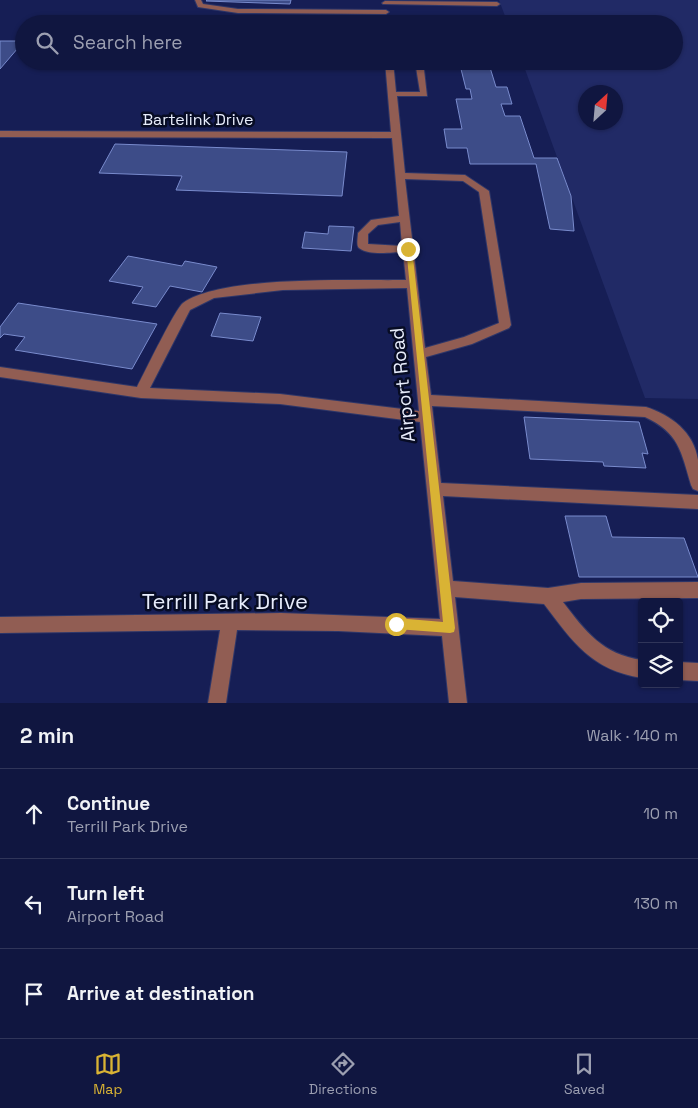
<!DOCTYPE html>
<html lang="en">
<head>
<meta charset="utf-8">
<style>
  :root { --surface:#101640; --page:#191f47; --text:#f1f3f6; --muted:#9c9fb1; --line:#303559; --accent:#d9b334 }
  body { margin:0; font-family:"Space Grotesk",sans-serif; background:var(--page); color:var(--text) }
  .controls { position:absolute; right:15px; bottom:15px; display:grid; overflow:hidden; border-radius:5px; box-shadow:0 1px 4px #0004 }
  .controls button { width:45px; height:45px; display:grid; place-items:center; padding:0; border:0; border-bottom:1px solid var(--line); background:var(--surface); color:var(--text); font:25px sans-serif }
  .compass { position:absolute; left:578px; top:85px; width:45px; height:45px; border-radius:50%; background:var(--surface); box-shadow:0 1px 4px #0004; rotate:26deg }
  .stop { position:absolute; width:15px; height:15px; margin:-11px; border:4px solid #d9b334; border-radius:50%; background:#fff }
  .stop.end { background:#d9b334; border-color:#fff; box-shadow:0 1px 5px #0008 }
  .list { margin:0; padding:0; list-style:none }
  h2 { display:flex; justify-content:space-between; align-items:center; height:65px; margin:0; padding:0 20px; font-size:21px }
  h2 small { font-size:16px; font-weight:400; color:var(--muted) }
  .list li { display:grid; grid-template-columns:32px 1fr auto; gap:15px; align-items:center; box-sizing:border-box; height:90px; padding:0 20px; border-top:1px solid var(--line) }
  .list b { display:block; font-size:19px; white-space:nowrap }
  .list p { margin:0; font-size:16px; white-space:nowrap; color:var(--muted) }
  .list em { font-size:16px; font-style:normal; color:var(--muted) }
  .icon { flex:none; width:28px; height:28px; fill:none; stroke:currentColor; stroke-width:2; stroke-linecap:round; stroke-linejoin:round }
  .map { position:relative; flex:none; width:698px; height:703px; overflow:hidden }
  .search { position:absolute; background:var(--surface); box-shadow:0 1px 4px #0004; left:15px; right:15px; top:15px; height:55px; display:flex; align-items:center; gap:12px; box-sizing:border-box; padding:0 18px; border-radius:28px; color:var(--muted); font-size:19px }
  .sheet { height:335px; background:var(--surface) }
  nav { display:flex; justify-content:space-around; align-items:center; box-sizing:border-box; height:70px; border-top:1px solid var(--line); background:var(--surface); font-size:14px; color:var(--muted) }
  nav a { display:grid; justify-items:center; gap:2px }
  nav .on { color:var(--accent) }
  .map>svg:first-child { display:block }
</style>
</head>
<body>
<div class="map">
<svg width="698" height="703" viewBox="0 0 698 703">
  <rect width="100%" height="100%" fill="#161e55"/>
  <path fill="#212a66" fill-rule="evenodd" d="M499 0H698V399L645 398 522 61H674V24H508ZM586 92H616V122H586Z"/>
  <g fill="#3d4c88" stroke="#798bcd">
    <polygon points="207,0 291,0 290,4 206,1"/>
    <polygon points="0,41 24,41 0,69"/>
    <polygon points="459,61 488,61 496,87 507,87 512,104 501,104 505,116 520,116 534,158 557,158 571,196 574,231 550,229 536,164 470,164 467,148 447,148 444,129 462,129 456,99 472,99 470,89 466,89"/>
    <polygon points="115,144 347,152 342,196 176,190 182,176 99,173"/>
    <polygon points="329,226 354,227 351,251 302,248 305,232 328,234"/>
    <polygon points="128,256 182,266 185,261 217,267 202,292 170,286 156,307 132,303 143,287 109,281"/>
    <polygon points="18,303 157,324 132,369 15,350 25,337 4,334 0,338 0,327"/>
    <polygon points="220,313 261,317 253,341 211,336"/>
    <polygon points="524,417 639,422 648,454 642,453 646,468 604,466 603,462 530,459"/>
    <polygon points="565,516 606,516 612,537 684,538 698,577 579,577"/>
  </g>
  <g fill="none" stroke-linecap="round" stroke-linejoin="round">
    <g stroke="#2f3769" stroke-width="2">
      <g id="minor">
        <polygon points="195,0 201,0 203,4 238,9 386,10 389,12 386,14 238,13 198,7"/>
        <polygon points="385,1 497,2 500,4 497,6 383,4 382,3"/>
        <polygon points="386,17 413,17 416,19 417,24 410,24 410,21 384,20 384,18"/>
        <path d="M385 61H393L396 92H420L415 61H423L427 96H397L405 173 465 175 489 191 511 325 509 328 472 344 426 357 431 395 646 407C671 415 694 432 698 460 698 470 698 481 698 491L693 489 691 485C681 451 679 433 645 417L432 406 441 483 698 495V509L443 496 453 581 548 588 581 583 698 582V598L581 599 563 602C586 632 602 654 642 660V678C591 670 573 642 544 604L455 597 467 703H449L442 636 338 631 237 630 226 703H208L220 630 0 633V617L281 613 440 619 420 422 280 404 141 398 0 377V367L137 387C144 374 175 309 183 303 222 275 355 281 406 280L403 252C392 252 369 256 359 248 356 246 358 237 358 233L371 220 399 216 392 138 0 137V131L391 132ZM405 179 463 181 479 192 499 323 464 337 425 348ZM400 222 402 246 368 244V234L378 225ZM407 288 419 411 280 394 150 388 190 310 214 298 283 290Z"/>
        <polygon points="679,662 698,663 698,681 679,680"/>
      </g>
    </g>
    <use href="#minor" fill="#915d53" fill-rule="evenodd"/>
  </g>
  <polygon fill="#d9b334" points="406,247 412,249 455,628 454,632 450,633 396,629 392,628 390,624 392,620 396,618 443,622"/>
  <g text-anchor="middle" stroke-width="5" stroke-linejoin="round" paint-order="stroke">
    <g font-size="16" fill="#e8edfc" stroke="#070c24">
      <text x="198" y="125">Bartelink Drive</text>
    </g>
    <g font-size="19" fill="#e8edfc" stroke="#070c24">
      <text transform="translate(402 385) rotate(-96)" y="7">Airport Road</text>
    </g>
    <g font-size="22" fill="#e8edfc" stroke="#070c24">
      <text x="225" y="609">Terrill Park Drive</text>
    </g>
  </g>
</svg>
<div class="controls">
<button><svg class="icon" aria-label="locate" viewBox="0 0 24 24"><circle cx="12" cy="12" r="6"/><path d="M12 2v4M12 18v4M2 12h4M18 12h4"/></svg></button>
<button><svg class="icon" aria-label="layers" viewBox="0 0 24 24"><path d="M12 4l9 5-9 5-9-5zM3 14l9 5 9-5"/></svg></button>
</div>
<svg class="compass" viewBox="-18 -18 36 36"><path d="M0-13l5 13h-10z" fill="#e53935"/><path d="M0 13l5-13h-10z" fill="#9c9fb1"/></svg>
<div class="stop" style="left:396px;top:624px"></div>
<div class="stop end" style="left:408px;top:249px"></div>
<div class="search"><svg class="icon" aria-label="search" viewBox="0 0 24 24"><circle cx="10" cy="10" r="6"/><path d="M15 15l6 6"/></svg>Search here</div>
</div>
<section class="sheet">
<h2>2 min<small>Walk · 140 m</small></h2>
<ul class="list">
<li><svg class="icon" aria-label="ahead" viewBox="0 0 24 24"><path d="M12 20V5M6 11l6-6 6 6"/></svg><div><b>Continue</b><p>Terrill Park Drive</p></div><em>10 m</em></li>
<li><svg class="icon" aria-label="left" viewBox="0 0 24 24"><path d="M17 20v-9H6M10 6l-5 5 5 5"/></svg><div><b>Turn left</b><p>Airport Road</p></div><em>130 m</em></li>
<li><svg class="icon" aria-label="arrive" viewBox="0 0 24 24"><path d="M6 21V4h12l-3 4 3 4H6"/></svg><div><b>Arrive at destination</b></div></li>
</ul>
</section>
<nav>
<a class="on"><svg class="icon" aria-label="map" viewBox="0 0 24 24"><path d="M3 6l6-2 6 2 6-2v14l-6 2-6-2-6 2zM9 4v14M15 6v14"/></svg>Map</a>
<a><svg class="icon" aria-label="directions" viewBox="0 0 24 24"><path d="M12 3l9 9-9 9-9-9zM9 14v-3h6M13 9l2 2-2 2"/></svg>Directions</a>
<a><svg class="icon" aria-label="saved" viewBox="0 0 24 24"><path d="M7 4h10v16l-5-4-5 4z"/></svg>Saved</a>
</nav>
</body>
</html>
